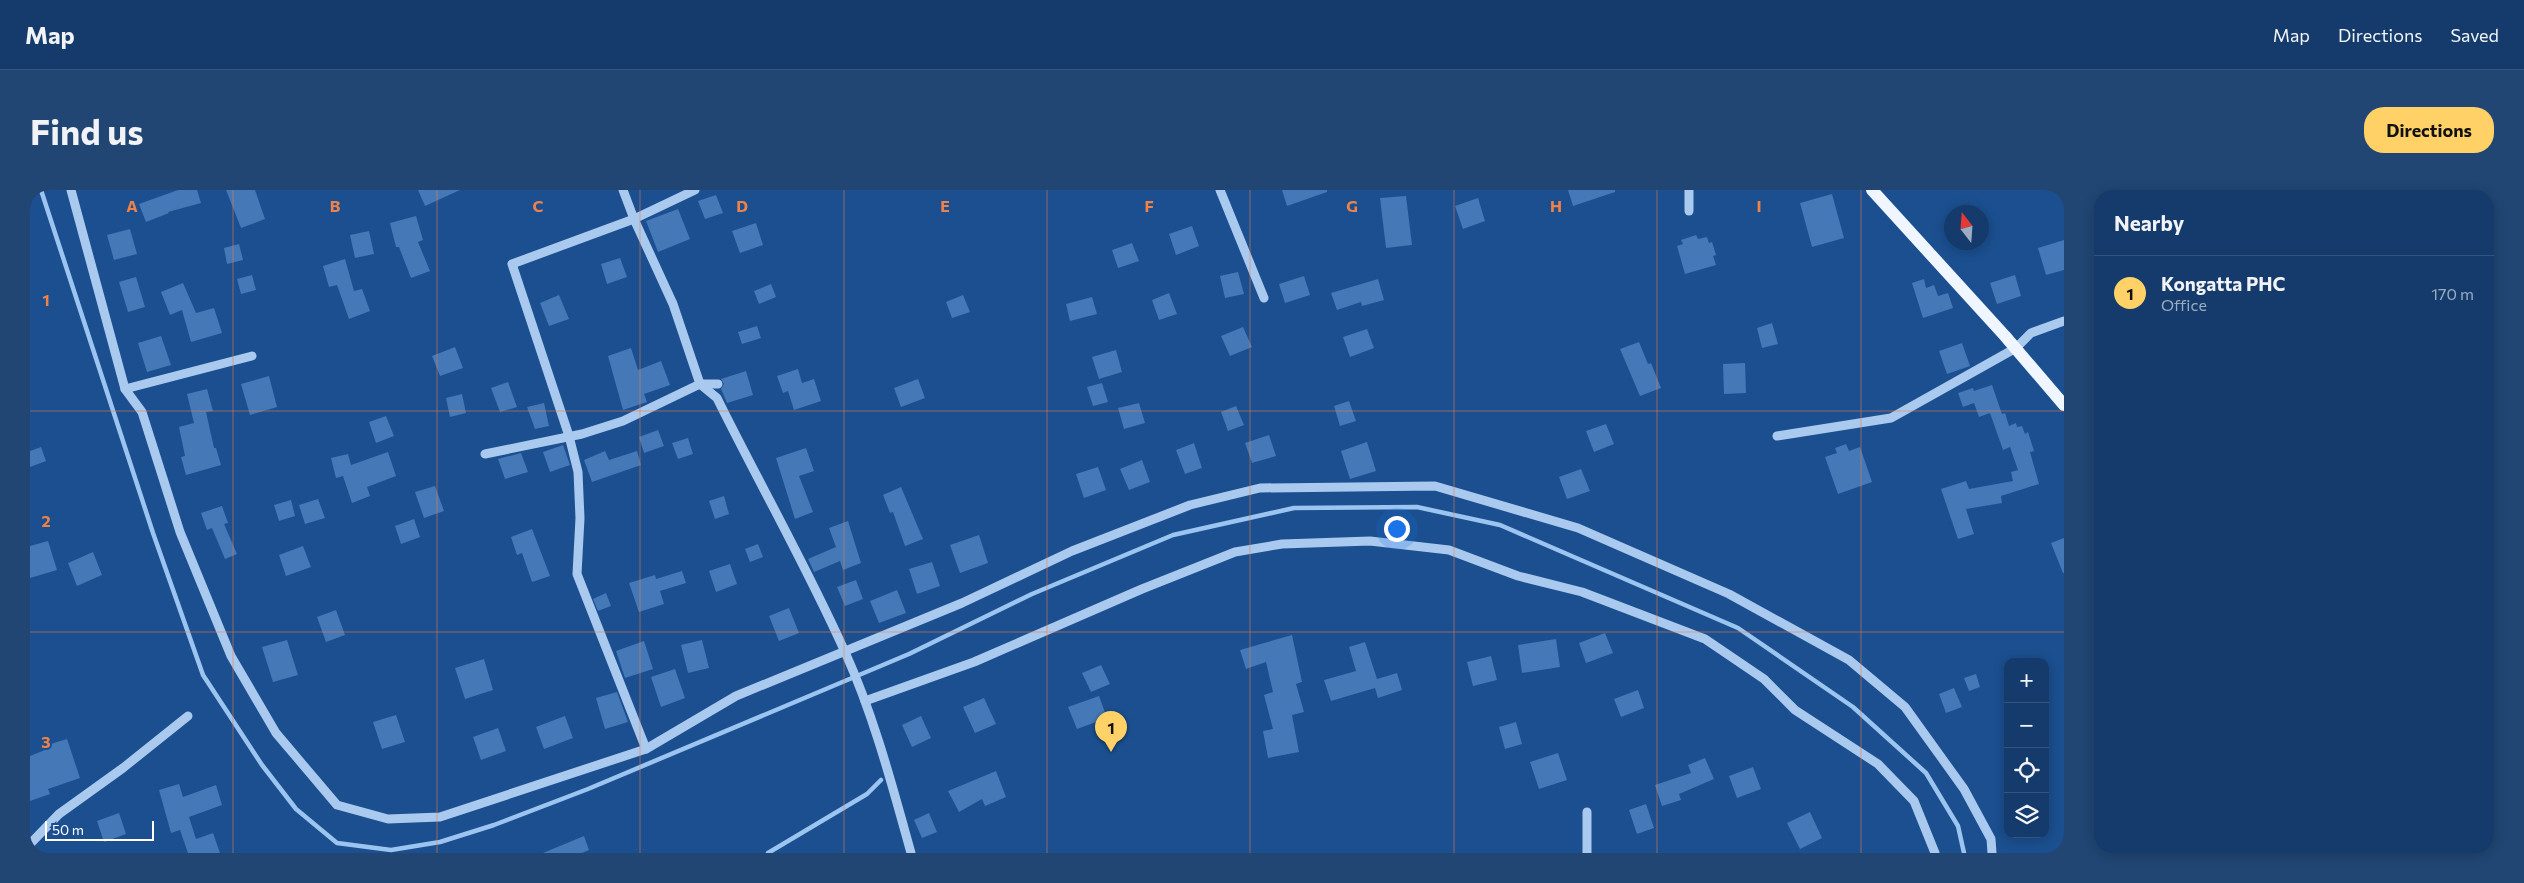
<!DOCTYPE html>
<html lang="en">
<head>
<meta charset="utf-8">
<style>
  :root { --surface:#143b6b; --page:#214673; --text:#f1f3f6; --muted:#9dadc1; --line:#33557e; --accent:#ffd166 }
  body { margin:0; font-family:Commissioner,sans-serif; background:var(--page); color:var(--text) }
  .controls { position:absolute; right:15px; bottom:15px; display:grid; overflow:hidden; border-radius:10px; box-shadow:0 2px 12px #0003 }
  .controls button { width:45px; height:45px; display:grid; place-items:center; padding:0; border:0; border-bottom:1px solid var(--line); background:var(--surface); color:var(--text); font:25px sans-serif }
  .compass { position:absolute; left:1914px; top:15px; width:45px; height:45px; border-radius:50%; background:var(--surface); box-shadow:0 2px 12px #0003; rotate:343deg }
  .scale { position:absolute; left:15px; bottom:12px; width:109px; box-sizing:border-box; padding-left:5px; border:2px solid #fff; border-top:0; font-size:14px; line-height:18px; white-space:nowrap; color:#fff; -webkit-text-stroke:4px #1b4f8f; paint-order:stroke }
  .you { position:absolute; left:1366px; top:338px; width:18px; height:18px; margin:-12px; border:4px solid #fff; border-radius:50%; background:#1a73e8; box-shadow:0 0 0 8px #1a73e833 }
  .badge { display:grid; place-items:center; width:32px; height:32px; border-radius:50%; background:var(--accent); color:#111; font-size:16px; font-weight:700 }
  .pin { position:absolute; translate:-50% -41px; filter:drop-shadow(0 1px 2px #0008) }
  .pin::after { content:''; position:absolute; top:26px; width:18px; height:15px; background:inherit; clip-path:polygon(0 0,100% 0,50% 100%) }
  .list { margin:0; padding:0; list-style:none }
  h2 { display:flex; justify-content:space-between; align-items:center; height:65px; margin:0; padding:0 20px; font-size:21px }
  h2 small { font-size:16px; font-weight:400; color:var(--muted) }
  .list li { display:grid; grid-template-columns:32px 1fr auto; gap:15px; align-items:center; box-sizing:border-box; height:75px; padding:0 20px; border-top:1px solid var(--line) }
  .list b { display:block; font-size:19px; white-space:nowrap }
  .list p { margin:0; font-size:16px; white-space:nowrap; color:var(--muted) }
  .list em { font-size:16px; font-style:normal; color:var(--muted) }
  .icon { flex:none; width:28px; height:28px; fill:none; stroke:currentColor; stroke-width:2; stroke-linecap:round; stroke-linejoin:round }
  .map { position:relative; flex:none; width:2034px; height:663px; overflow:hidden; border-radius:20px }
  header { display:flex; align-items:center; gap:30px; box-sizing:border-box; height:70px; padding:0 25px; background:var(--surface); border-bottom:1px solid var(--line) }
  header strong { font-size:24px }
  nav { display:flex; gap:28px; margin-inline-start:auto; font-size:18px }
  .intro { display:flex; align-items:center; justify-content:space-between; box-sizing:border-box; height:120px; padding:0 30px }
  h1 { margin:0; font-size:35px }
  .button { padding:12px 22px; border-radius:20px; background:var(--accent); color:#111; font-size:18px; font-weight:700 }
  main { display:flex; gap:30px; padding:0 30px }
  aside { flex:1; background:var(--surface); border-radius:20px; box-shadow:0 2px 12px #0003 }
  .map>svg:first-child { display:block }
</style>
</head>
<body>
<header>
<strong>Map</strong>
<nav><a>Map</a><a>Directions</a><a>Saved</a></nav>
</header>
<div class="intro"><h1>Find us</h1><a class="button">Directions</a></div>
<main>
<div class="map">
<svg width="2034" height="663" viewBox="0 0 2034 663">
  <rect width="100%" height="100%" fill="#1b4f8f"/>
  <g fill="none" stroke-linecap="round" stroke-linejoin="round">
    <g stroke="#9cc4f0" stroke-width="4.5">
      <polyline points="11,0 123,343 173,485 232,575 266,619 307,653 361,660 410,652 464,635 558,599 879,464 1002,404 1143,345 1264,318 1387,317 1470,335 1708,438 1823,517 1896,583 1928,636 1934,663"/>
      <polyline points="738,663 837,604 851,590"/>
    </g>
  </g>
  <g fill="#4478b7">
    <polygon points="148,0 167,0 171,13 138,22 139,23 116,32 109,14"/>
    <polygon points="196,0 225,0 235,29 211,38"/>
    <polygon points="388,0 430,0 395,16"/>
    <polygon points="1252,0 1297,0 1297,2 1257,16"/>
    <polygon points="1538,0 1585,0 1585,2 1543,16"/>
    <polygon points="1802,4 1814,48 1782,57 1770,13"/>
    <polygon points="686,5 693,23 675,29 668,11"/>
    <polygon points="1376,6 1382,55 1356,58 1350,8"/>
    <polygon points="1448,8 1455,31 1433,39 1425,16"/>
    <polygon points="648,19 660,49 628,62 616,31"/>
    <polygon points="386,26 393,50 388,52 400,81 381,88 369,57 366,57 360,33"/>
    <polygon points="726,33 733,55 710,63 702,41"/>
    <polygon points="1162,36 1169,56 1146,65 1139,44"/>
    <polygon points="100,39 107,64 84,70 77,45"/>
    <polygon points="339,41 344,64 325,68 320,45"/>
    <polygon points="1666,45 1668,49 1677,47 1679,53 1682,52 1686,65 1683,66 1686,75 1655,84 1647,56 1653,54 1651,50"/>
    <polygon points="2034,50 2034,80 2016,85 2008,58"/>
    <polygon points="1102,53 1109,71 1088,78 1082,60"/>
    <polygon points="209,54 213,70 197,74 194,58"/>
    <polygon points="590,68 597,87 577,94 571,74"/>
    <polygon points="315,69 324,101 332,99 340,121 319,129 307,95 299,97 293,76"/>
    <polygon points="1208,82 1214,104 1195,108 1190,86"/>
    <polygon points="222,85 226,100 211,104 207,89"/>
    <polygon points="1985,85 1991,106 1967,114 1960,93"/>
    <polygon points="1274,86 1280,105 1255,113 1249,94"/>
    <polygon points="106,87 115,117 98,122 89,92"/>
    <polygon points="1348,89 1354,110 1332,116 1331,112 1307,120 1301,103"/>
    <polygon points="1894,89 1896,98 1904,95 1908,106 1918,103 1923,118 1893,128 1882,93"/>
    <polygon points="153,93 166,123 184,118 192,143 161,152 152,120 140,125 131,102"/>
    <polygon points="741,94 746,107 729,114 724,101"/>
    <polygon points="1139,103 1147,124 1129,130 1122,110"/>
    <polygon points="529,105 539,129 519,136 510,113"/>
    <polygon points="933,105 940,122 922,128 916,112"/>
    <polygon points="1062,107 1067,124 1040,131 1036,114"/>
    <polygon points="1742,133 1748,154 1732,158 1727,138"/>
    <polygon points="727,136 731,148 712,154 708,142"/>
    <polygon points="1213,137 1222,157 1200,166 1191,146"/>
    <polygon points="1337,139 1344,158 1320,167 1313,147"/>
    <polygon points="131,146 141,175 117,182 108,153"/>
    <polygon points="1609,152 1618,174 1621,173 1631,198 1610,206 1590,159"/>
    <polygon points="1932,153 1940,176 1917,184 1909,161"/>
    <polygon points="425,157 433,178 410,186 402,166"/>
    <polygon points="601,158 608,180 631,171 640,195 614,204 617,212 593,220 578,166"/>
    <polygon points="1086,160 1092,182 1069,189 1062,167"/>
    <polygon points="1715,173 1716,203 1694,204 1693,174"/>
    <polygon points="768,179 772,193 784,189 791,211 764,220 758,201 753,203 747,186"/>
    <polygon points="716,181 723,205 697,213 691,199 694,194 691,189"/>
    <polygon points="239,186 247,217 220,225 211,194"/>
    <polygon points="888,189 895,208 871,217 864,198"/>
    <polygon points="478,192 487,217 470,222 461,198"/>
    <polygon points="1072,193 1078,212 1063,216 1057,197"/>
    <polygon points="1962,195 1972,224 1975,223 1979,236 1986,233 1987,237 1992,236 1995,244 1998,242 2004,261 2000,262 2009,294 1971,306 1972,313 1936,319 1944,344 1928,349 1911,299 1936,291 1939,299 1983,291 1981,282 1988,280 1980,257 1973,260 1960,223 1949,227 1944,213 1933,217 1928,203 1943,198 1944,201"/>
    <polygon points="177,199 183,221 176,222 184,258 186,258 191,275 156,285 151,267 155,266 149,237 164,233 157,204"/>
    <polygon points="432,204 436,223 420,227 416,208"/>
    <polygon points="1319,211 1326,231 1310,236 1304,216"/>
    <polygon points="514,213 519,236 505,239 497,217"/>
    <polygon points="1109,213 1115,233 1094,239 1088,218"/>
    <polygon points="1206,216 1214,235 1198,241 1191,222"/>
    <polygon points="356,226 364,246 346,253 339,232"/>
    <polygon points="1576,234 1584,254 1564,262 1556,241"/>
    <polygon points="628,240 634,256 614,263 609,247"/>
    <polygon points="1239,245 1246,266 1222,273 1215,253"/>
    <polygon points="658,248 663,264 648,269 642,253"/>
    <polygon points="1337,252 1346,281 1320,289 1311,261"/>
    <polygon points="1164,253 1172,278 1155,284 1146,260"/>
    <polygon points="1816,254 1819,261 1830,257 1842,292 1808,304 1795,267 1807,263 1805,258"/>
    <polygon points="533,255 540,275 520,282 513,262"/>
    <polygon points="11,257 16,271 0,277 0,261"/>
    <polygon points="776,258 784,281 769,286 783,322 765,329 746,268"/>
    <polygon points="575,261 579,270 607,261 611,275 562,292 554,270"/>
    <polygon points="358,262 366,286 337,297 340,306 322,313 313,286 306,288 301,268 318,264 321,275"/>
    <polygon points="491,263 498,282 475,289 468,269"/>
    <polygon points="1112,270 1120,292 1099,300 1090,279"/>
    <polygon points="1068,277 1076,300 1054,308 1046,284"/>
    <polygon points="1551,279 1560,301 1537,309 1529,287"/>
    <polygon points="405,296 414,321 394,328 385,302"/>
    <polygon points="871,297 893,349 875,356 863,322 860,323 853,305"/>
    <polygon points="694,306 699,324 685,329 679,311"/>
    <polygon points="288,309 295,328 275,334 269,315"/>
    <polygon points="261,310 265,326 249,331 244,315"/>
    <polygon points="192,316 198,333 194,334 207,364 195,369 182,338 177,340 171,323"/>
    <polygon points="384,329 390,347 371,354 365,336"/>
    <polygon points="818,331 831,373 813,380 810,371 784,382 778,369 806,357 799,338"/>
    <polygon points="502,339 520,386 502,392 492,363 487,365 481,347"/>
    <polygon points="949,345 958,373 930,383 920,355"/>
    <polygon points="2034,348 2034,383 2033,383 2021,353"/>
    <polygon points="18,351 27,380 0,388 0,356"/>
    <polygon points="728,354 733,367 720,372 715,359"/>
    <polygon points="273,356 281,377 256,386 249,365"/>
    <polygon points="63,362 72,385 47,396 38,373"/>
    <polygon points="902,372 910,396 887,404 879,379"/>
    <polygon points="700,374 707,394 686,402 679,381"/>
    <polygon points="652,381 656,393 630,401 634,414 609,422 599,393 625,385 626,389"/>
    <polygon points="826,390 833,409 815,416 807,397"/>
    <polygon points="867,400 876,423 849,433 840,411"/>
    <polygon points="576,403 581,416 568,421 563,409"/>
    <polygon points="759,418 769,443 749,451 739,426"/>
    <polygon points="306,420 315,445 296,452 287,427"/>
    <polygon points="1575,443 1583,463 1556,473 1549,453"/>
    <polygon points="1262,445 1272,492 1266,494 1274,522 1262,525 1269,562 1238,568 1233,541 1243,539 1234,505 1243,502 1236,472 1216,479 1210,460"/>
    <polygon points="1526,449 1530,477 1492,483 1488,455"/>
    <polygon points="257,450 268,485 243,492 232,457"/>
    <polygon points="672,450 679,478 658,483 651,455"/>
    <polygon points="614,451 623,479 595,488 586,461"/>
    <polygon points="1335,452 1347,489 1367,483 1372,500 1348,508 1345,498 1301,511 1294,490 1326,481 1319,457"/>
    <polygon points="1461,466 1467,490 1443,496 1437,472"/>
    <polygon points="454,469 463,500 435,509 425,478"/>
    <polygon points="1071,475 1080,494 1061,502 1052,483"/>
    <polygon points="645,479 655,508 631,517 621,487"/>
    <polygon points="1946,484 1950,497 1939,501 1934,488"/>
    <polygon points="1924,498 1932,517 1916,523 1909,504"/>
    <polygon points="1608,500 1614,518 1591,527 1584,509"/>
    <polygon points="587,502 598,532 575,539 566,508"/>
    <polygon points="1069,506 1077,528 1047,539 1038,517"/>
    <polygon points="954,508 966,534 945,543 933,517"/>
    <polygon points="366,525 375,552 352,559 343,532"/>
    <polygon points="535,526 543,548 514,559 506,537"/>
    <polygon points="891,526 901,548 882,557 872,535"/>
    <polygon points="1486,532 1492,554 1475,559 1469,537"/>
    <polygon points="468,538 476,561 451,570 443,547"/>
    <polygon points="37,549 50,588 18,599 20,604 0,611 0,566 15,560 14,556"/>
    <polygon points="1528,563 1537,590 1509,599 1500,572"/>
    <polygon points="1675,568 1684,589 1649,604 1651,610 1632,616 1625,595 1661,583 1658,575"/>
    <polygon points="1723,577 1731,599 1707,608 1699,586"/>
    <polygon points="966,581 976,607 955,616 952,609 929,622 918,601"/>
    <polygon points="149,594 153,607 186,595 192,615 159,627 166,649 183,643 190,663 158,663 150,640 141,643 129,600"/>
    <polygon points="1616,614 1624,638 1607,644 1599,620"/>
    <polygon points="1780,622 1792,648 1770,659 1757,633"/>
    <polygon points="89,623 96,644 74,652 67,631"/>
    <polygon points="899,623 907,642 892,648 884,630"/>
    <polygon points="554,646 559,660 552,663 513,663"/>
  </g>
  <g fill="none" stroke-linecap="round" stroke-linejoin="round">
    <g stroke="#a9c9ee" stroke-width="9">
      <polyline points="41,0 95,199 112,222 150,342 201,466 246,543 307,615 358,629 410,627 616,559 706,506 932,413 1042,361 1160,315 1230,298 1405,296 1548,338 1699,404 1819,470 1875,517 1934,599 1961,649 1962,663"/>
      <path d="M593 0 604 29 643 114 670 194 687 208C729 293 776 375 815 462 844 526 862 595 881 663"/>
      <polyline points="1190,0 1234,108"/>
      <polyline points="1659,0 1659,21"/>
      <polyline points="95,199 222,166"/>
      <polyline points="1747,246 1861,228 1986,158 2001,143 2034,131"/>
      <polyline points="455,264 552,244 593,231 670,194 688,194"/>
      <polyline points="835,511 944,472 1112,399 1205,362 1252,354 1340,351 1419,360 1488,386 1552,402 1675,449 1734,489 1765,520 1848,574 1884,611 1905,663"/>
      <polyline points="616,559 547,384 550,328 548,282 539,246 482,74 604,29 665,0"/>
      <polyline points="0,654 29,624 93,578 158,526"/>
      <polyline points="1557,663 1557,622"/>
    </g>
    <polyline stroke="#f0f6ff" stroke-width="12" points="1842,0 1975,146 2034,215"/>
  </g>
  <path fill="none" stroke="#ee8249" stroke-width="1" stroke-opacity="0.55" d="M203 0V663M407 0V663M610 0V663M814 0V663M1017 0V663M1220 0V663M1424 0V663M1627 0V663M1831 0V663M0 221H2034M0 442H2034"/>
  <g font-size="16" text-anchor="middle" font-weight="bold" fill="#ee8249" stroke="#1b4f8f" stroke-width="4" stroke-linejoin="round" paint-order="stroke">
    <text x="102" y="22">A</text>
    <text x="305" y="22">B</text>
    <text x="508" y="22">C</text>
    <text x="712" y="22">D</text>
    <text x="915" y="22">E</text>
    <text x="1119" y="22">F</text>
    <text x="1322" y="22">G</text>
    <text x="1526" y="22">H</text>
    <text x="1729" y="22">I</text>
    <text x="16" y="116">1</text>
    <text x="16" y="337">2</text>
    <text x="16" y="558">3</text>
  </g>
</svg>
<div class="controls">
<button>+</button>
<button>−</button>
<button><svg class="icon" aria-label="locate" viewBox="0 0 24 24"><circle cx="12" cy="12" r="6"/><path d="M12 2v4M12 18v4M2 12h4M18 12h4"/></svg></button>
<button><svg class="icon" aria-label="layers" viewBox="0 0 24 24"><path d="M12 4l9 5-9 5-9-5zM3 14l9 5 9-5"/></svg></button>
</div>
<svg class="compass" viewBox="-18 -18 36 36"><path d="M0-13l5 13h-10z" fill="#e53935"/><path d="M0 13l5-13h-10z" fill="#9dadc1"/></svg>
<div class="scale">50 m</div>
<div class="you"></div>
<div class="pin badge" style="left:1081px;top:562px">1</div>
</div>
<aside>
<h2>Nearby<small></small></h2>
<ul class="list">
<li><span class="badge">1</span><div><b>Kongatta PHC</b><p>Office</p></div><em>170 m</em></li>
</ul>
</aside>
</main>
</body>
</html>
